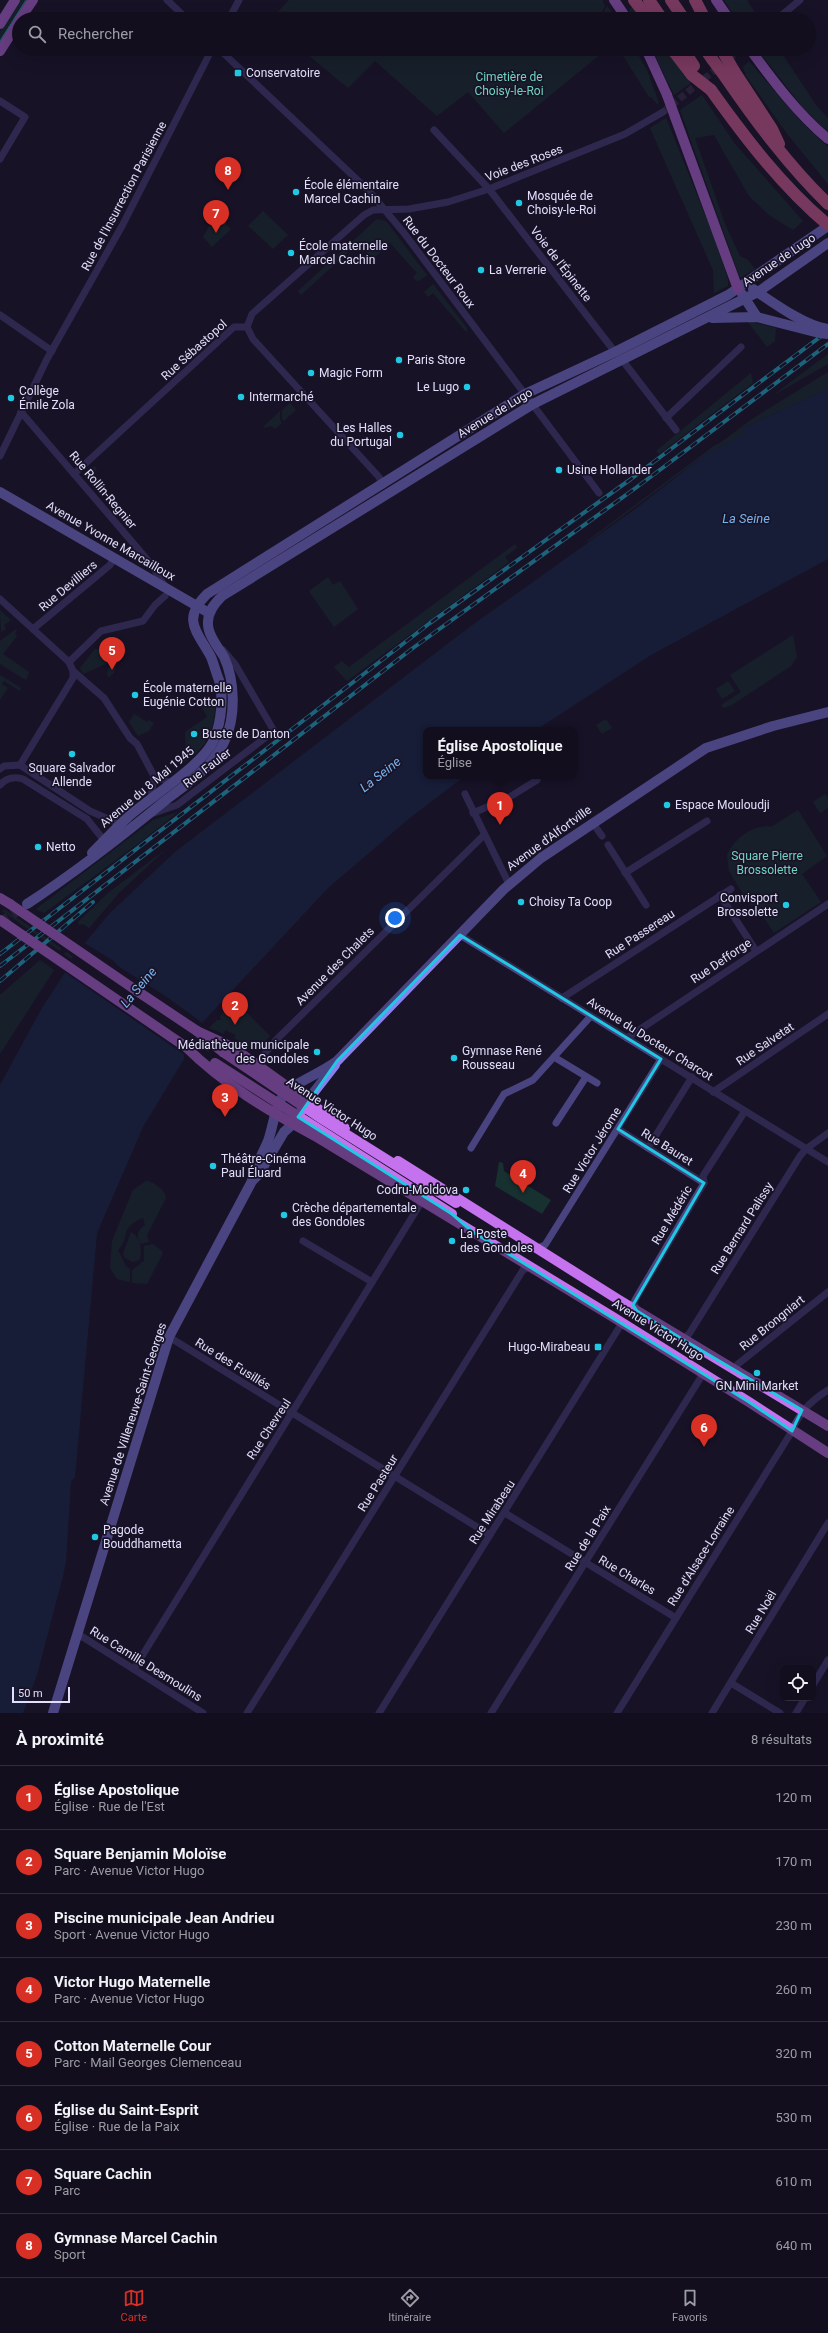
<!DOCTYPE html>
<html lang="fr">
<head>
<meta charset="utf-8">
<style>
  :root { --surface:#120e1d; --page:#1f1c2a; --text:#f1f3f6; --muted:#9c9ca4; --line:#312e3b; --accent:#d93025 }
  body { margin:0; font-family:Roboto,sans-serif; background:var(--page); color:var(--text) }
  .controls { position:absolute; right:12px; bottom:12px; display:grid; overflow:hidden; border-radius:8px; box-shadow:0 4px 16px #0002 }
  .controls button { width:36px; height:36px; display:grid; place-items:center; padding:0; border:0; border-bottom:1px solid var(--line); background:var(--surface); color:var(--text); font:20px sans-serif }
  .scale { position:absolute; left:12px; bottom:10px; width:58px; box-sizing:border-box; padding-left:4px; border:2px solid #e2defb; border-top:0; font-size:11px; line-height:14px; white-space:nowrap; color:#e2defb; -webkit-text-stroke:3px #181327; paint-order:stroke }
  .you { position:absolute; left:395px; top:918px; width:14px; height:14px; margin:-10px; border:3px solid #fff; border-radius:50%; background:#1a73e8; box-shadow:0 0 0 6px #1a73e833 }
  .badge { display:grid; place-items:center; width:26px; height:26px; border-radius:50%; background:var(--accent); color:#fff; font-size:13px; font-weight:700 }
  .pin { position:absolute; translate:-50% -33px; filter:drop-shadow(0 1px 2px #0008) }
  .pin::after { content:''; position:absolute; top:21px; width:14px; height:12px; background:inherit; clip-path:polygon(0 0,100% 0,50% 100%) }
  .popup { position:absolute; left:423px; top:727px; width:154px; height:52px; box-sizing:border-box; display:grid; place-content:center; border-radius:8px; background:var(--surface); filter:drop-shadow(0 1px 3px #0005); font-size:13px; white-space:nowrap; color:var(--muted) }
  .popup b { font-size:15px; color:var(--text) }
  .popup::after { content:''; position:absolute; left:50%; top:100%; margin-left:-8px; border:8px solid transparent; border-top-color:var(--surface) }
  .list { margin:0; padding:0; list-style:none }
  h2 { display:flex; justify-content:space-between; align-items:center; height:52px; margin:0; padding:0 16px; font-size:17px }
  h2 small { font-size:13px; font-weight:400; color:var(--muted) }
  .list li { display:grid; grid-template-columns:26px 1fr auto; gap:12px; align-items:center; box-sizing:border-box; height:64px; padding:0 16px; border-top:1px solid var(--line) }
  .list b { display:block; font-size:15px; white-space:nowrap }
  .list p { margin:0; font-size:13px; white-space:nowrap; color:var(--muted) }
  .list em { font-size:13px; font-style:normal; color:var(--muted) }
  .icon { flex:none; width:22px; height:22px; fill:none; stroke:currentColor; stroke-width:2; stroke-linecap:round; stroke-linejoin:round }
  .map { position:relative; flex:none; width:828px; height:1713px; overflow:hidden }
  .search { position:absolute; background:var(--surface); box-shadow:0 4px 16px #0002; left:12px; right:12px; top:12px; height:44px; display:flex; align-items:center; gap:10px; box-sizing:border-box; padding:0 14px; border-radius:22px; color:var(--muted); font-size:15px }
  .sheet { height:564px; background:var(--surface) }
  nav { display:flex; justify-content:space-around; align-items:center; box-sizing:border-box; height:56px; border-top:1px solid var(--line); background:var(--surface); font-size:11px; color:var(--muted) }
  nav a { display:grid; justify-items:center; gap:2px }
  nav .on { color:var(--accent) }
  .map>svg:first-child { display:block }
</style>
</head>
<body>
<div class="map">
<svg width="828" height="1713" viewBox="0 0 828 1713">
  <rect width="100%" height="100%" fill="#181327"/>
  <g fill="#173030">
    <polygon points="20,0 28,0 0,44 0,31"/>
    <polygon points="289,0 602,0 605,6 599,19 271,19"/>
    <polygon points="724,0 747,0 759,19 736,19"/>
    <polygon points="633,4 645,19 634,19 629,11"/>
    <polygon points="607,6 617,19 600,19"/>
    <polygon points="301,49 607,49 504,133 468,92 437,116 375,61 348,88"/>
    <polygon points="619,49 635,49 647,70 659,103 657,104 651,97 649,97"/>
    <polygon points="652,49 669,49 692,82 674,95"/>
    <polygon points="768,49 779,49 816,105 828,118 828,132 804,109 761,54"/>
    <polygon points="749,61 801,122 828,147 828,184 788,135 746,76 743,67"/>
    <polygon points="702,95 735,144 803,221 793,230 769,215 749,196 714,135 695,138 725,224 740,256 748,260 755,269 740,278 680,110"/>
    <polygon points="666,118 714,237 728,279 728,286 714,293 713,270 650,128"/>
    <polygon points="263,211 288,235 273,249 248,226"/>
    <polygon points="215,215 231,229 212,247 203,237"/>
    <polygon points="377,219 386,221 427,275 419,281 415,280 413,277 417,273 390,243 373,259 358,243 301,295 298,291"/>
    <polygon points="433,284 467,328 467,333 433,293 428,297 424,292"/>
    <polygon points="747,321 776,328 775,341 767,347"/>
    <polygon points="828,354 828,364 772,396"/>
    <polygon points="828,372 828,389 743,428 746,434 706,454 588,542 587,541 715,445 720,443 752,419"/>
    <polygon points="751,373 753,383 659,454 656,451"/>
    <polygon points="290,403 296,410 284,421 282,419 282,410"/>
    <polygon points="280,411 280,420 282,423 275,429 271,426 264,428 263,427"/>
    <polygon points="95,466 97,470 86,479 84,472"/>
    <polygon points="515,544 517,548 505,557 509,562 347,681 334,667 342,661 349,667"/>
    <polygon points="328,577 333,585 340,581 358,609 334,627 309,591"/>
    <polygon points="0,610 11,620 4,625 6,629 1,632"/>
    <polygon points="16,629 17,630 15,634 17,636 3,654 29,672 26,680 0,664 0,641"/>
    <polygon points="793,635 797,657 791,666 732,705 724,708 721,705 741,692 730,675"/>
    <polygon points="95,649 107,650 119,658 83,674 80,668"/>
    <polygon points="114,664 116,666 114,673 109,677 107,675 108,668"/>
    <polygon points="0,675 21,688 20,691 4,681 2,684 8,688 0,700"/>
    <polygon points="728,681 735,691 722,699 716,689"/>
    <path d="M217 699C212 733 211 745 180 765V761L186 751 185 732 207 717 199 701Z"/>
    <polygon points="134,714 147,722 149,720 154,723 149,731 138,736 129,722"/>
    <polygon points="606,719 612,728 602,734 596,725"/>
    <polygon points="825,794 828,798 828,808 820,813 813,802"/>
    <path d="M798 810 827 856 802 874 821 902 774 933 755 904 751 907 729 871 727 855C734 839 753 824 771 827Z"/>
    <polygon points="178,812 143,840 44,913 36,909 153,820"/>
    <polygon points="166,849 119,893 89,928 83,924 79,925 78,922 108,893"/>
    <polygon points="4,909 61,948 60,951 2,911"/>
    <polygon points="66,952 209,1049 210,1051 208,1052 64,954"/>
    <polygon points="40,960 54,970 0,1054 0,995"/>
    <polygon points="234,1000 270,1036 258,1049 251,1049 234,1038 236,1035 225,1030 224,1034 209,1028 217,1020 221,1020 220,1016"/>
    <polygon points="499,1162 503,1163 504,1171 551,1200 542,1214 495,1186"/>
    <path d="M146 1181C153 1181 166 1191 166 1198L147 1235 149 1242 140 1244C136 1235 137 1231 145 1225L143 1218C118 1228 131 1237 118 1250L126 1266 130 1269V1281L129 1282 117 1279 110 1268 112 1241 133 1190Z"/>
    <path d="M131 1232C140 1236 143 1252 139 1260L133 1262 125 1258 123 1254Z"/>
    <polygon points="153,1244 162,1251 162,1255 147,1284 132,1283 132,1270 144,1261 144,1246"/>
  </g>
  <polygon fill="#182a4c" points="828,389 828,559 651,655 536,730 426,730 426,776 465,776 411,817 328,888 201,1024 184,1050 184,1059 143,1127 97,1233 75,1477 71,1481 66,1562 63,1576 37,1675 23,1713 0,1713 0,1085 42,1008 83,945 111,912 175,852 471,626 634,510 706,454 745,434 743,428"/>
  <polygon fill="#181327" points="83,942 114,961 118,966 167,997 204,1024 186,1050 186,1056 63,971"/>
  <g fill="none" stroke-linecap="round" stroke-linejoin="round">
    <polyline stroke="#363147" stroke-width="7" stroke-dasharray="7 3.5" stroke-linecap="butt" points="663,112 741,49"/>
    <polyline stroke="#363147" stroke-width="10" stroke-dasharray="10 5" stroke-linecap="butt" points="0,923 24,906"/>
    <g stroke="#494480" stroke-width="7">
      <polyline points="167,0 187,19"/>
      <polyline points="229,19 239,0"/>
      <polyline points="777,19 800,0"/>
      <polyline points="219,49 368,190 404,233 599,493"/>
      <polyline points="0,101 25,117 0,159"/>
      <polyline points="434,130 489,189 615,352"/>
      <polyline points="0,315 52,351"/>
      <polyline points="247,327 252,314 364,215 373,210 409,209 448,202 489,189 625,134 663,112"/>
      <polyline points="247,327 253,339 379,477 383,485"/>
      <polyline points="623,361 676,430"/>
      <polyline points="21,412 151,564 164,585"/>
      <polyline points="666,418 741,347"/>
      <polyline points="0,456 47,359 122,226 212,49"/>
      <polyline points="74,474 234,327 247,327"/>
      <polyline points="0,599 69,662 73,671 73,678 20,765"/>
      <polyline points="33,629 110,565 114,558"/>
      <polyline points="69,662 101,631 143,621 155,605 165,596"/>
      <polyline points="73,671 104,698 130,738 137,744 154,776 151,798"/>
      <polyline points="0,769 4,766 20,765 90,811 124,826"/>
      <polyline points="154,776 171,783"/>
      <path d="M0 785C6 778 15 776 23 779L87 819 107 844"/>
      <polyline points="465,794 509,884"/>
      <polyline points="473,813 508,798 537,780"/>
      <polyline points="151,814 177,805 274,731 235,664 223,650"/>
      <polyline points="592,822 602,836"/>
      <polyline points="608,845 646,905"/>
      <polyline points="625,873 707,821"/>
      <polyline points="720,895 756,951"/>
      <polyline points="460,935 828,1162"/>
      <polyline points="562,998 731,889"/>
      <polyline points="627,1038 828,904"/>
      <polyline points="554,1057 597,1083"/>
      <polyline points="256,1064 276,1040 484,835"/>
      <polyline points="713,1092 828,1014"/>
      <polyline points="556,1123 586,1077"/>
      <polyline points="618,1129 704,1183"/>
      <polyline points="471,1148 504,1094 533,1080 591,1016"/>
      <polyline points="648,1148 692,1077"/>
      <polyline points="303,1241 372,1282"/>
      <polyline points="538,1248 545,1245 661,1059"/>
      <polyline points="637,1311 634,1303 635,1300 704,1183 703,1176 745,1111"/>
      <polyline points="169,1337 490,1535"/>
      <polyline points="682,1339 689,1334 800,1156 806,1149 828,1133"/>
      <polyline points="739,1374 736,1367 738,1364 828,1292"/>
      <polyline points="505,1513 676,1618"/>
      <polyline points="78,1634 203,1713"/>
      <polyline points="134,1669 422,1201"/>
      <polyline points="731,1683 780,1713"/>
      <polyline points="813,1685 828,1660"/>
      <polyline points="247,1713 523,1270 529,1267"/>
      <polyline points="379,1713 622,1323"/>
      <polyline points="491,1713 703,1374"/>
      <path d="M617 1713 789 1436C800 1413 806 1404 828 1390"/>
      <polyline points="712,1713 828,1523"/>
      <polyline points="796,1713 805,1698"/>
    </g>
    <g stroke="#8880ef" stroke-width="10">
      <path d="M753 289C772 302 805 326 828 329"/>
      <polyline points="742,294 757,317"/>
      <polyline points="712,318 757,317 819,333"/>
      <polyline points="0,492 209,613"/>
      <path d="M92 853C104 841 116 828 128 817 150 797 207 763 215 737 221 721 224 697 219 680 216 673 214 664 211 657 197 631 181 620 207 594L525 394 615 352 728 295 828 226"/>
      <path d="M27 904C76 872 121 837 166 800 188 783 214 766 225 740 236 716 235 681 224 657 218 647 207 634 208 622 208 611 215 603 222 596L533 404 758 292 828 243"/>
      <path d="M252 1181C255 1166 262 1155 268 1141 274 1125 275 1098 291 1088 306 1078 322 1072 337 1061L504 889 541 858 706 748 773 726 828 712"/>
      <polyline points="53,1713 169,1337 252,1181 259,1174 284,1132 293,1124 307,1101 335,1065"/>
    </g>
    <g stroke="#c472ed" stroke-width="10">
      <polyline points="614,0 627,19"/>
      <polyline points="716,0 729,19"/>
      <polyline points="20,19 33,0"/>
      <polyline points="0,24 15,0"/>
      <polyline points="646,49 667,95"/>
      <path d="M750 49C773 81 798 114 828 139"/>
      <polyline points="0,51 19,21"/>
      <polyline points="675,117 738,289"/>
      <polyline points="0,898 10,904"/>
      <polyline points="137,991 197,1031 223,1052"/>
      <polyline points="197,1031 232,1047 345,1128"/>
      <path d="M186 1047C223 1084 269 1111 315 1136L613 1317 749 1402 828 1453"/>
      <polyline points="398,1161 619,1300 828,1426"/>
    </g>
    <g stroke="#ec67a2" stroke-width="12">
      <polyline points="634,0 649,19"/>
      <polyline points="649,0 662,19"/>
      <polyline points="671,0 684,19"/>
      <polyline points="695,0 705,19"/>
      <polyline points="672,49 692,75"/>
      <polyline points="683,49 694,66"/>
      <polyline points="705,49 712,59"/>
      <polyline points="734,71 772,129 779,144"/>
      <path d="M726 78C757 123 789 166 828 204"/>
      <path d="M711 90C746 139 782 186 828 225"/>
    </g>
    <polyline stroke="#21c8e3" stroke-width="1" points="0,41 26,0"/>
    <g stroke="#21c8e3" stroke-width="4">
      <g id="rail">
        <polyline points="0,954 430,623 631,479 828,331"/>
        <polyline points="0,966 413,648 637,487 828,344"/>
        <polyline points="0,981 93,902"/>
      </g>
    </g>
    <use href="#rail" stroke="#181327" stroke-width="2.5" stroke-dasharray="8" stroke-linecap="butt"/>
    <polyline stroke="#8880ef" stroke-width="10" points="819,333 828,334"/>
    <g stroke="#c472ed" stroke-width="10">
      <polyline points="667,95 675,117"/>
      <polyline points="10,904 137,991"/>
      <polyline points="0,920 186,1047"/>
      <polyline points="223,1052 322,1119 456,1203"/>
      <polyline points="215,1063 452,1214"/>
    </g>
    <g stroke="#ec67a2" stroke-width="12">
      <polyline points="722,50 734,71"/>
      <polyline points="712,59 726,78"/>
      <polyline points="692,75 711,90"/>
    </g>
  </g>
  <path d="M0 0H828V1713H0ZM460 935 661 1059 618 1129 704 1183 633 1305 637 1311 682 1339 802 1410 792 1431 749 1402 473 1232 452 1214 298 1117 337 1061Z" fill="#181327" fill-opacity=".55" fill-rule="evenodd"/>
  <path fill="none" stroke="#21c8e3" stroke-width="3" stroke-linejoin="round" d="M460 935 661 1059 618 1129 704 1183 633 1305 637 1311 682 1339 802 1410 792 1431 749 1402 473 1232 452 1214 298 1117 337 1061Z"/>
  <g fill="#21c8e3" stroke="#181327" stroke-width="1.5">
    <rect x="234" y="69" width="8" height="8" rx="2"/>
    <circle cx="296" cy="192" r="4"/>
    <circle cx="519" cy="203" r="4"/>
    <circle cx="291" cy="253" r="4"/>
    <circle cx="481" cy="270" r="4"/>
    <circle cx="399" cy="360" r="4"/>
    <circle cx="311" cy="373" r="4"/>
    <circle cx="467" cy="387" r="4"/>
    <circle cx="241" cy="397" r="4"/>
    <circle cx="11" cy="398" r="4"/>
    <circle cx="400" cy="435" r="4"/>
    <circle cx="559" cy="470" r="4"/>
    <circle cx="135" cy="695" r="4"/>
    <circle cx="194" cy="734" r="4"/>
    <circle cx="72" cy="754" r="4"/>
    <circle cx="667" cy="805" r="4"/>
    <circle cx="38" cy="847" r="4"/>
    <circle cx="521" cy="902" r="4"/>
    <circle cx="786" cy="905" r="4"/>
    <circle cx="317" cy="1052" r="4"/>
    <circle cx="454" cy="1058" r="4"/>
    <circle cx="213" cy="1166" r="4"/>
    <circle cx="466" cy="1190" r="4"/>
    <circle cx="284" cy="1215" r="4"/>
    <circle cx="452" cy="1241" r="4"/>
    <rect x="594" y="1343" width="8" height="8" rx="2"/>
    <circle cx="757" cy="1373" r="4"/>
    <circle cx="95" cy="1537" r="4"/>
  </g>
  <g text-anchor="middle" stroke-width="3.5" stroke-linejoin="round" paint-order="stroke">
    <g font-size="12" fill="#e2defb" stroke="#181327" text-anchor="start">
      <text x="246" y="77">Conservatoire</text>
      <text x="304" y="189">École élémentaire<tspan x="304" dy="14">Marcel Cachin</tspan></text>
      <text x="527" y="200">Mosquée de<tspan x="527" dy="14">Choisy-le-Roi</tspan></text>
      <text x="299" y="250">École maternelle<tspan x="299" dy="14">Marcel Cachin</tspan></text>
      <text x="489" y="274">La Verrerie</text>
      <text x="407" y="364">Paris Store</text>
      <text x="319" y="377">Magic Form</text>
      <text x="459" y="391" text-anchor="end">Le Lugo</text>
      <text x="19" y="395">Collège<tspan x="19" dy="14">Émile Zola</tspan></text>
      <text x="249" y="401">Intermarché</text>
      <text x="392" y="432" text-anchor="end">Les Halles<tspan x="392" dy="14">du Portugal</tspan></text>
      <text x="567" y="474">Usine Hollander</text>
      <text x="143" y="692">École maternelle<tspan x="143" dy="14">Eugénie Cotton</tspan></text>
      <text x="202" y="738">Buste de Danton</text>
      <text x="72" y="772" text-anchor="middle">Square Salvador<tspan x="72" dy="14">Allende</tspan></text>
      <text x="675" y="809">Espace Mouloudji</text>
      <text x="46" y="851">Netto</text>
      <text x="778" y="902" text-anchor="end">Convisport<tspan x="778" dy="14">Brossolette</tspan></text>
      <text x="529" y="906">Choisy Ta Coop</text>
      <text x="309" y="1049" text-anchor="end">Médiathèque municipale<tspan x="309" dy="14">des Gondoles</tspan></text>
      <text x="462" y="1055">Gymnase René<tspan x="462" dy="14">Rousseau</tspan></text>
      <text x="221" y="1163">Théâtre-Cinéma<tspan x="221" dy="14">Paul Éluard</tspan></text>
      <text x="458" y="1194" text-anchor="end">Codru-Moldova</text>
      <text x="292" y="1212">Crèche départementale<tspan x="292" dy="14">des Gondoles</tspan></text>
      <text x="460" y="1238">La Poste<tspan x="460" dy="14">des Gondoles</tspan></text>
      <text x="590" y="1351" text-anchor="end">Hugo-Mirabeau</text>
      <text x="757" y="1390" text-anchor="middle">GN Mini Market</text>
      <text x="103" y="1534">Pagode<tspan x="103" dy="14">Bouddhametta</tspan></text>
    </g>
    <g font-size="12" fill="#71d3bf" stroke="#181327">
      <text x="509" y="81">Cimetière de<tspan x="509" dy="14">Choisy-le-Roi</tspan></text>
      <text x="767" y="860">Square Pierre<tspan x="767" dy="14">Brossolette</tspan></text>
    </g>
    <g font-size="12" fill="#e2defb" stroke="#181327">
      <text transform="translate(524 163) rotate(-21)" y="4">Voie des Roses</text>
      <text transform="translate(124 196) rotate(-62)" y="4">Rue de l'Insurrection Parisienne</text>
      <text transform="translate(779 260) rotate(-34)" y="4">Avenue de Lugo</text>
      <text transform="translate(439 262) rotate(53)" y="4">Rue du Docteur Roux</text>
      <text transform="translate(561 264) rotate(52)" y="4">Voie de l'Épinette</text>
      <text transform="translate(194 350) rotate(-42)" y="4">Rue Sébastopol</text>
      <text transform="translate(495 413) rotate(-31)" y="4">Avenue de Lugo</text>
      <text transform="translate(103 490) rotate(50)" y="4">Rue Rollin-Regnier</text>
      <text transform="translate(111 541) rotate(30)" y="4">Avenue Yvonne Marcailloux</text>
      <text transform="translate(68 586) rotate(-40)" y="4">Rue Devilliers</text>
      <text transform="translate(207 768) rotate(-37)" y="4">Rue Fauler</text>
      <text transform="translate(147 787) rotate(-40)" y="4">Avenue du 8 Mai 1945</text>
      <text transform="translate(549 838) rotate(-36)" y="4">Avenue d'Alfortville</text>
      <text transform="translate(640 934) rotate(-33)" y="4">Rue Passereau</text>
      <text transform="translate(721 961) rotate(-34)" y="4">Rue Defforge</text>
      <text transform="translate(335 966) rotate(-45)" y="4">Avenue des Chalets</text>
      <text transform="translate(650 1039) rotate(32)" y="4">Avenue du Docteur Charcot</text>
      <text transform="translate(765 1044) rotate(-34)" y="4">Rue Salvetat</text>
      <text transform="translate(332 1109) rotate(33)" y="4">Avenue Victor Hugo</text>
      <text transform="translate(667 1147) rotate(32)" y="4">Rue Bauret</text>
      <text transform="translate(592 1150) rotate(-58)" y="4">Rue Victor Jérome</text>
      <text transform="translate(672 1215) rotate(-59)" y="4">Rue Médéric</text>
      <text transform="translate(742 1228) rotate(-58)" y="4">Rue Bernard Palissy</text>
      <text transform="translate(772 1323) rotate(-39)" y="4">Rue Brongniart</text>
      <text transform="translate(658 1330) rotate(32)" y="4">Avenue Victor Hugo</text>
      <text transform="translate(233 1364) rotate(32)" y="4">Rue des Fusillés</text>
      <text transform="translate(133 1414) rotate(-72)" y="4">Avenue de Villeneuve-Saint-Georges</text>
      <text transform="translate(269 1429) rotate(-57)" y="4">Rue Chevreul</text>
      <text transform="translate(378 1483) rotate(-58)" y="4">Rue Pasteur</text>
      <text transform="translate(492 1512) rotate(-57)" y="4">Rue Mirabeau</text>
      <text transform="translate(588 1538) rotate(-58)" y="4">Rue de la Paix</text>
      <text transform="translate(701 1556) rotate(-58)" y="4">Rue d'Alsace-Lorraine</text>
      <text transform="translate(627 1575) rotate(31)" y="4">Rue Charles</text>
      <text transform="translate(761 1612) rotate(-59)" y="4">Rue Noël</text>
      <text transform="translate(146 1664) rotate(32)" y="4">Rue Camille Desmoulins</text>
    </g>
    <g font-size="13" font-style="italic" fill="#78b3ee" stroke="#181327">
      <text x="746" y="523">La Seine</text>
      <text transform="translate(380 774) rotate(-38)" y="5">La Seine</text>
      <text transform="translate(138 987) rotate(-50)" y="5">La Seine</text>
    </g>
  </g>
</svg>
<div class="controls">
<button><svg class="icon" aria-label="locate" viewBox="0 0 24 24"><circle cx="12" cy="12" r="6"/><path d="M12 2v4M12 18v4M2 12h4M18 12h4"/></svg></button>
</div>
<div class="scale">50 m</div>
<div class="you"></div>
<div class="pin badge" style="left:500px;top:825px">1</div>
<div class="popup"><b>Église Apostolique</b>Église</div>
<div class="pin badge" style="left:235px;top:1025px">2</div>
<div class="pin badge" style="left:225px;top:1117px">3</div>
<div class="pin badge" style="left:523px;top:1193px">4</div>
<div class="pin badge" style="left:112px;top:670px">5</div>
<div class="pin badge" style="left:704px;top:1447px">6</div>
<div class="pin badge" style="left:216px;top:233px">7</div>
<div class="pin badge" style="left:228px;top:190px">8</div>
<div class="search"><svg class="icon" aria-label="search" viewBox="0 0 24 24"><circle cx="10" cy="10" r="6"/><path d="M15 15l6 6"/></svg>Rechercher</div>
</div>
<section class="sheet">
<h2>À proximité<small>8 résultats</small></h2>
<ul class="list">
<li><span class="badge">1</span><div><b>Église Apostolique</b><p>Église · Rue de l'Est</p></div><em>120 m</em></li>
<li><span class="badge">2</span><div><b>Square Benjamin Moloïse</b><p>Parc · Avenue Victor Hugo</p></div><em>170 m</em></li>
<li><span class="badge">3</span><div><b>Piscine municipale Jean Andrieu</b><p>Sport · Avenue Victor Hugo</p></div><em>230 m</em></li>
<li><span class="badge">4</span><div><b>Victor Hugo Maternelle</b><p>Parc · Avenue Victor Hugo</p></div><em>260 m</em></li>
<li><span class="badge">5</span><div><b>Cotton Maternelle Cour</b><p>Parc · Mail Georges Clemenceau</p></div><em>320 m</em></li>
<li><span class="badge">6</span><div><b>Église du Saint-Esprit</b><p>Église · Rue de la Paix</p></div><em>530 m</em></li>
<li><span class="badge">7</span><div><b>Square Cachin</b><p>Parc</p></div><em>610 m</em></li>
<li><span class="badge">8</span><div><b>Gymnase Marcel Cachin</b><p>Sport</p></div><em>640 m</em></li>
</ul>
</section>
<nav>
<a class="on"><svg class="icon" aria-label="map" viewBox="0 0 24 24"><path d="M3 6l6-2 6 2 6-2v14l-6 2-6-2-6 2zM9 4v14M15 6v14"/></svg>Carte</a>
<a><svg class="icon" aria-label="directions" viewBox="0 0 24 24"><path d="M12 3l9 9-9 9-9-9zM9 14v-3h6M13 9l2 2-2 2"/></svg>Itinéraire</a>
<a><svg class="icon" aria-label="saved" viewBox="0 0 24 24"><path d="M7 4h10v16l-5-4-5 4z"/></svg>Favoris</a>
</nav>
</body>
</html>
